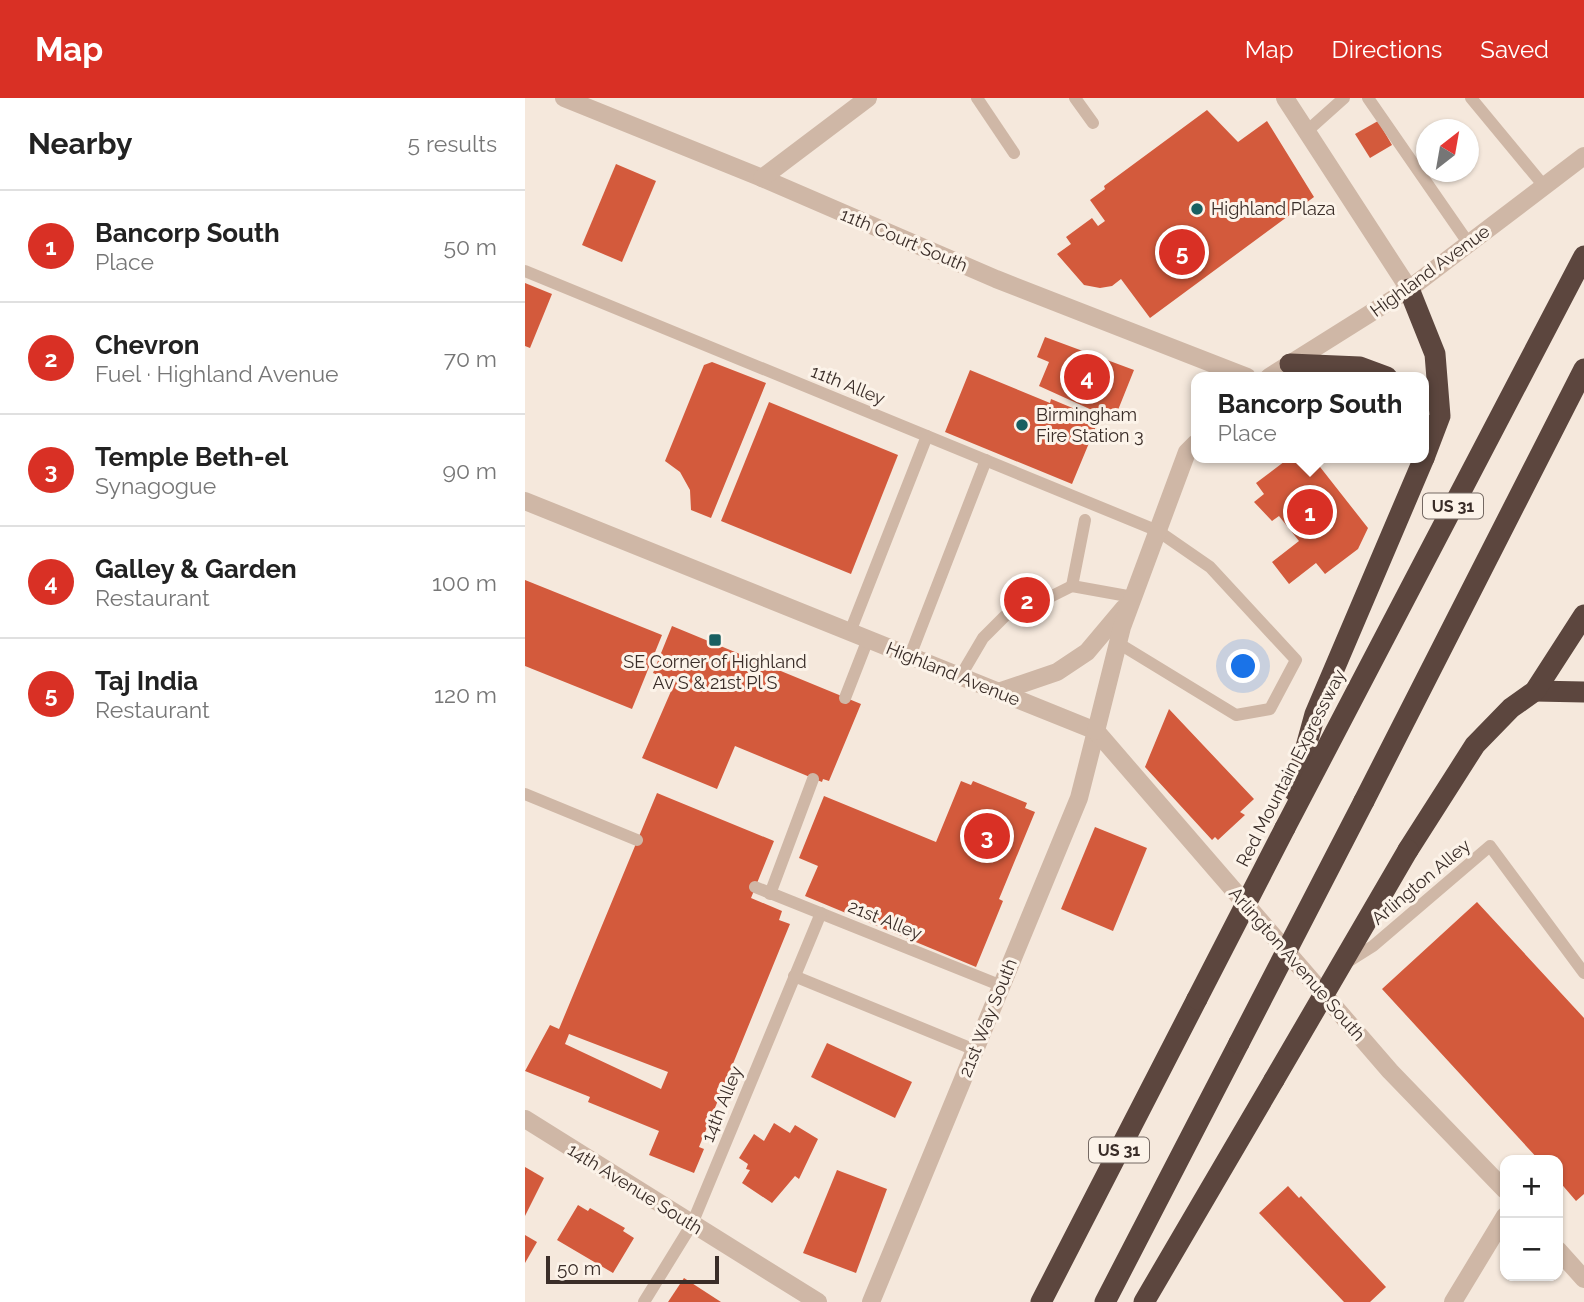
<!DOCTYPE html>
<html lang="en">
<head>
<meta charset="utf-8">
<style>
  :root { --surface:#fff; --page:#f6f6f6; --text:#222; --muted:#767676; --line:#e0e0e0; --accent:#d93025 }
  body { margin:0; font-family:Raleway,sans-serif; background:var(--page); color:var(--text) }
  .controls { position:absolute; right:21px; bottom:21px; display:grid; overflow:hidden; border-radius:14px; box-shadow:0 2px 5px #0004 }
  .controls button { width:63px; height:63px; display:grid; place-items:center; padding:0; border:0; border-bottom:2px solid var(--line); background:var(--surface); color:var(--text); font:35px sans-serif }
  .compass { position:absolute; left:891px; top:21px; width:63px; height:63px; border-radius:50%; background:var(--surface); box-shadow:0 2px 5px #0004; rotate:31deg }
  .scale { position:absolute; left:21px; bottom:18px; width:173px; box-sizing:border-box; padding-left:7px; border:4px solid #3a2d28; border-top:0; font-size:19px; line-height:24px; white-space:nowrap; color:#3a2d28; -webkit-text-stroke:5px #fcf3e9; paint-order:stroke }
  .you { position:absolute; left:719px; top:569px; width:24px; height:24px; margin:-18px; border:5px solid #fff; border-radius:50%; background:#1a73e8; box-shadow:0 0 0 10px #1a73e833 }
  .badge { display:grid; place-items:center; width:46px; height:46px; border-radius:50%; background:var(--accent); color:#fff; font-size:23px; font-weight:700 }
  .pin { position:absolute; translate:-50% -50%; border:4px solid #fff; box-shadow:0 2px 7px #0006 }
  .popup { position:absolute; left:666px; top:274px; width:238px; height:91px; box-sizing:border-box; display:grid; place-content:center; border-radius:14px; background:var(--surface); filter:drop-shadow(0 2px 5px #0005); font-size:23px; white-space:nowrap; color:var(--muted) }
  .popup b { font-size:26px; color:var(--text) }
  .popup::after { content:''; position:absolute; left:50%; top:100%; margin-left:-14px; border:14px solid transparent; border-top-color:var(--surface) }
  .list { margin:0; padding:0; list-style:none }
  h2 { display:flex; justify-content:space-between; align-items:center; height:91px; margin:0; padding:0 28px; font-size:30px }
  h2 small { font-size:23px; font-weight:400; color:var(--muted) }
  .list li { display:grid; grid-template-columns:46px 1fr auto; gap:21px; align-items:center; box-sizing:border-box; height:112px; padding:0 28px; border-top:2px solid var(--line) }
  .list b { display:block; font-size:26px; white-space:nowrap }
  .list p { margin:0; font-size:23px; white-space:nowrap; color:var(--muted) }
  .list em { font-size:23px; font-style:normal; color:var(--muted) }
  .map { position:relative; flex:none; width:1059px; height:1204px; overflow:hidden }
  header { display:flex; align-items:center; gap:42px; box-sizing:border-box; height:98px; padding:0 35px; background:var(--accent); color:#fff }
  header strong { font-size:33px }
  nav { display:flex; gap:38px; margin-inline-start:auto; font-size:24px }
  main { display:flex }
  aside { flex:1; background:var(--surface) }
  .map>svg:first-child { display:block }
</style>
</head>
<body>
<header>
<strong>Map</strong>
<nav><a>Map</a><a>Directions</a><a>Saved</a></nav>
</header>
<main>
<aside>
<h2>Nearby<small>5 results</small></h2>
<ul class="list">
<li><span class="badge">1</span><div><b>Bancorp South</b><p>Place</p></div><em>50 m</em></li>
<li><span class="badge">2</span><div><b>Chevron</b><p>Fuel · Highland Avenue</p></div><em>70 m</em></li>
<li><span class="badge">3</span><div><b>Temple Beth-el</b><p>Synagogue</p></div><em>90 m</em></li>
<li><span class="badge">4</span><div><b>Galley &amp; Garden</b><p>Restaurant</p></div><em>100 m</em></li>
<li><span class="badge">5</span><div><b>Taj India</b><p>Restaurant</p></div><em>120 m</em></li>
</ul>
</aside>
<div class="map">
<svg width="1059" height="1204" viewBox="0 0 1059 1204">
  <rect width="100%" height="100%" fill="#f5e8dc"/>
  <g fill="#d35a3c" fill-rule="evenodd">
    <polygon points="682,12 713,44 742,23 789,99 625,220 596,181 587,188 575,190 559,187 532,156 546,146 541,139 567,120 573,128 580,123 565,102 580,91 579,88"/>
    <polygon points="853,23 867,47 845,60 830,36"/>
    <polygon points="91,66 131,83 97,164 57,147"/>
    <polygon points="0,185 27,196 5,250 0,248"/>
    <polygon points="520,239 609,272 589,322 514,288 524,264 512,259"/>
    <polygon points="187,264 241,285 186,420 166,412 165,392 155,374 140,363 179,267"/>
    <polygon points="445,272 525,305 526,301 574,321 547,386 420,334"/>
    <polygon points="244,304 373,357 326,476 196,423"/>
    <polygon points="764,360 788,360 843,430 833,451 800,476 791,465 764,486 747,464 774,443 754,418 747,423 729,404 739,396 731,385"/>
    <polygon points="0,482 137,537 107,611 0,568"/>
    <polygon points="147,528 336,606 304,683 298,681 297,684 210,648 192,691 117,660 150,584 128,575"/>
    <polygon points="644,611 729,701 715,714 720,717 693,742 690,739 687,742 620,669"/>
    <polygon points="436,683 446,687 448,683 502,705 500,710 510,714 474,801 478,803 451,869 280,798 293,768 274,760 299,698 411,744"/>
    <path d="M132 695 249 743 226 800 257 813 254 822 265 826 174 1049 179 1051 169 1075 124 1057 134 1033 63 1004 65 999 0 973 25 927 34 931ZM44 936 143 974 136 991 40 946Z"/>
    <polygon points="570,729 622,750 588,833 536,811"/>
    <polygon points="952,804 1059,920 1059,1096 1051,1103 1033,1082 1033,1062 1014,1062 857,891"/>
    <polygon points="302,945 387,984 370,1020 286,979"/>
    <polygon points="249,1025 265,1035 270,1027 293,1041 274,1081 270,1078 247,1105 217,1085 225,1072 221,1071 223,1066 214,1060 229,1036 239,1043"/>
    <polygon points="0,1069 19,1080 0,1118"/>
    <polygon points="312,1072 362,1091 331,1175 278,1155"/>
    <polygon points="763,1088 774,1100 776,1098 861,1189 845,1204 819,1204 734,1115"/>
    <polygon points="53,1107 63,1113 65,1110 100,1130 98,1133 109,1140 88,1175 32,1142"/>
    <polygon points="0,1137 12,1144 0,1165"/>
    <polygon points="159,1180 196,1204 143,1204"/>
  </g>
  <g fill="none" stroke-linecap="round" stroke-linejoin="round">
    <g stroke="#cfb7a6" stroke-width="12">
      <polyline points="452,0 489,55"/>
      <polyline points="550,0 568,25"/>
      <polyline points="843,0 944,146"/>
      <polyline points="946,0 1019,88"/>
      <polyline points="781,34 819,0"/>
      <polyline points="0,173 633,433 685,469 771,562 745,611 711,617 593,545"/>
      <polyline points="547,488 560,422"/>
      <polyline points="521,501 547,488 608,499"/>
      <polyline points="325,534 402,338"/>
      <polyline points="385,558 461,362"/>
      <polyline points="435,579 458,540 480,518"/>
      <polyline points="320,600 343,541"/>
      <polyline points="0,696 112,742"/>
      <polyline points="230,789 477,888"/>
      <polyline points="245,796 288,681"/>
      <polyline points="821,865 848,848 965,748 1059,875"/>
      <polyline points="269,878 450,952"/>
      <polyline points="119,1204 167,1126 296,815"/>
    </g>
    <g stroke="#cfb7a6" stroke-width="18">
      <polyline points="39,0 237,80 471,181 722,279"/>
      <polyline points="237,80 343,0"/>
      <polyline points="346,1204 554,700 571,633"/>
      <polyline points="928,1204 980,1118"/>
    </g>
    <g stroke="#cfb7a6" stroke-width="18">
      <polyline points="760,0 884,191"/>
      <polyline points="744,279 884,191 1059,58"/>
      <polyline points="0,403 571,633 865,973 980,1092"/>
      <polyline points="473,594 532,574 562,554 599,510"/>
      <polyline points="571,633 597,529 662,354 671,345"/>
      <polyline points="0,1021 293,1204"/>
      <polyline points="1033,1152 1059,1181"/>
    </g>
    <g stroke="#5c463e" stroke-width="21">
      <polyline points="884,191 910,256 915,318 899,360"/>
      <polyline points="765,266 835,269 862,279"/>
      <polyline points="1010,593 1059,594"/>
      <polyline points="769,693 790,616 899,360"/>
      <polyline points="839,703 1059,271"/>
      <polyline points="760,730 1059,158"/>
      <polyline points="883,752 950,647 986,610 1010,593 1059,517"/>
      <polyline points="516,1204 672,901"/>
      <polyline points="580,1204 714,945"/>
      <polyline points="619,1204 749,982"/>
    </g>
    <g stroke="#5c463e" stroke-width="21">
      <polyline points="672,901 760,730"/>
      <polyline points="714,945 839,703"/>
      <polyline points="749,982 883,752"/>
    </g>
  </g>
  <g fill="#185f61" stroke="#fcf3e9" stroke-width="2.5">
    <circle cx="672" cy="111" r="7"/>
    <circle cx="497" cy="327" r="7"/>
    <rect x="183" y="535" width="14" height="14" rx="3.5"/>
  </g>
  <g text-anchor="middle" stroke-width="6" stroke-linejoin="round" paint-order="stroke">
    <g fill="#fcf3e9" stroke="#746862" stroke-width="2">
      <rect x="898" y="395.5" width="60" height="25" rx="5"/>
      <rect x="564" y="1039.5" width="60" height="25" rx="5"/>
    </g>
    <g font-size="16" font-weight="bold" fill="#3a2d28">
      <text x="928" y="414">US 31</text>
      <text x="594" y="1058">US 31</text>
    </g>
    <g font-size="18" fill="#3a2d28" stroke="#fcf3e9" text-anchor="start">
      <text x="686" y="117">Highland Plaza</text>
      <text x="511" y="323">Birmingham<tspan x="511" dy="21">Fire Station 3</tspan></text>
      <text x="190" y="570" text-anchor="middle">SE Corner of Highland<tspan x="190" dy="21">Av S &amp; 21st Pl S</tspan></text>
    </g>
    <g font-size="18" fill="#3a2d28" stroke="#fcf3e9">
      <text transform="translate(379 142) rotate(23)" y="6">11th Court South</text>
      <text transform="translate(905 173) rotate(-36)" y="6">Highland Avenue</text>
      <text transform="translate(323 287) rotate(22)" y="6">11th Alley</text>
      <text transform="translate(428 576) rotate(22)" y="6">Highland Avenue</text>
      <text transform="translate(766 670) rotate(-63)" y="6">Red Mountain Expressway</text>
      <text transform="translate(896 784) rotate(-40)" y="6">Arlington Alley</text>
      <text transform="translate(360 822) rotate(22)" y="6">21st Alley</text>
      <text transform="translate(772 866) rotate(49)" y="6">Arlington Avenue South</text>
      <text transform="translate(463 920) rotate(-68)" y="6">21st Way South</text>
      <text transform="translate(197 1006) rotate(-68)" y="6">14th Alley</text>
      <text transform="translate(110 1091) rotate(32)" y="6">14th Avenue South</text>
    </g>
  </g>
</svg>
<div class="controls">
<button>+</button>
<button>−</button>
</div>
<svg class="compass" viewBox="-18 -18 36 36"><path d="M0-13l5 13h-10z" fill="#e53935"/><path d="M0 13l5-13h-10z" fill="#767676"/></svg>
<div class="scale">50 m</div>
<div class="you"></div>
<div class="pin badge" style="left:785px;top:414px">1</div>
<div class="popup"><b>Bancorp South</b>Place</div>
<div class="pin badge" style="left:502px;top:502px">2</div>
<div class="pin badge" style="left:462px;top:738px">3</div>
<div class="pin badge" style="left:562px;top:279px">4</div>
<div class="pin badge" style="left:657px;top:154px">5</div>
</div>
</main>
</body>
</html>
